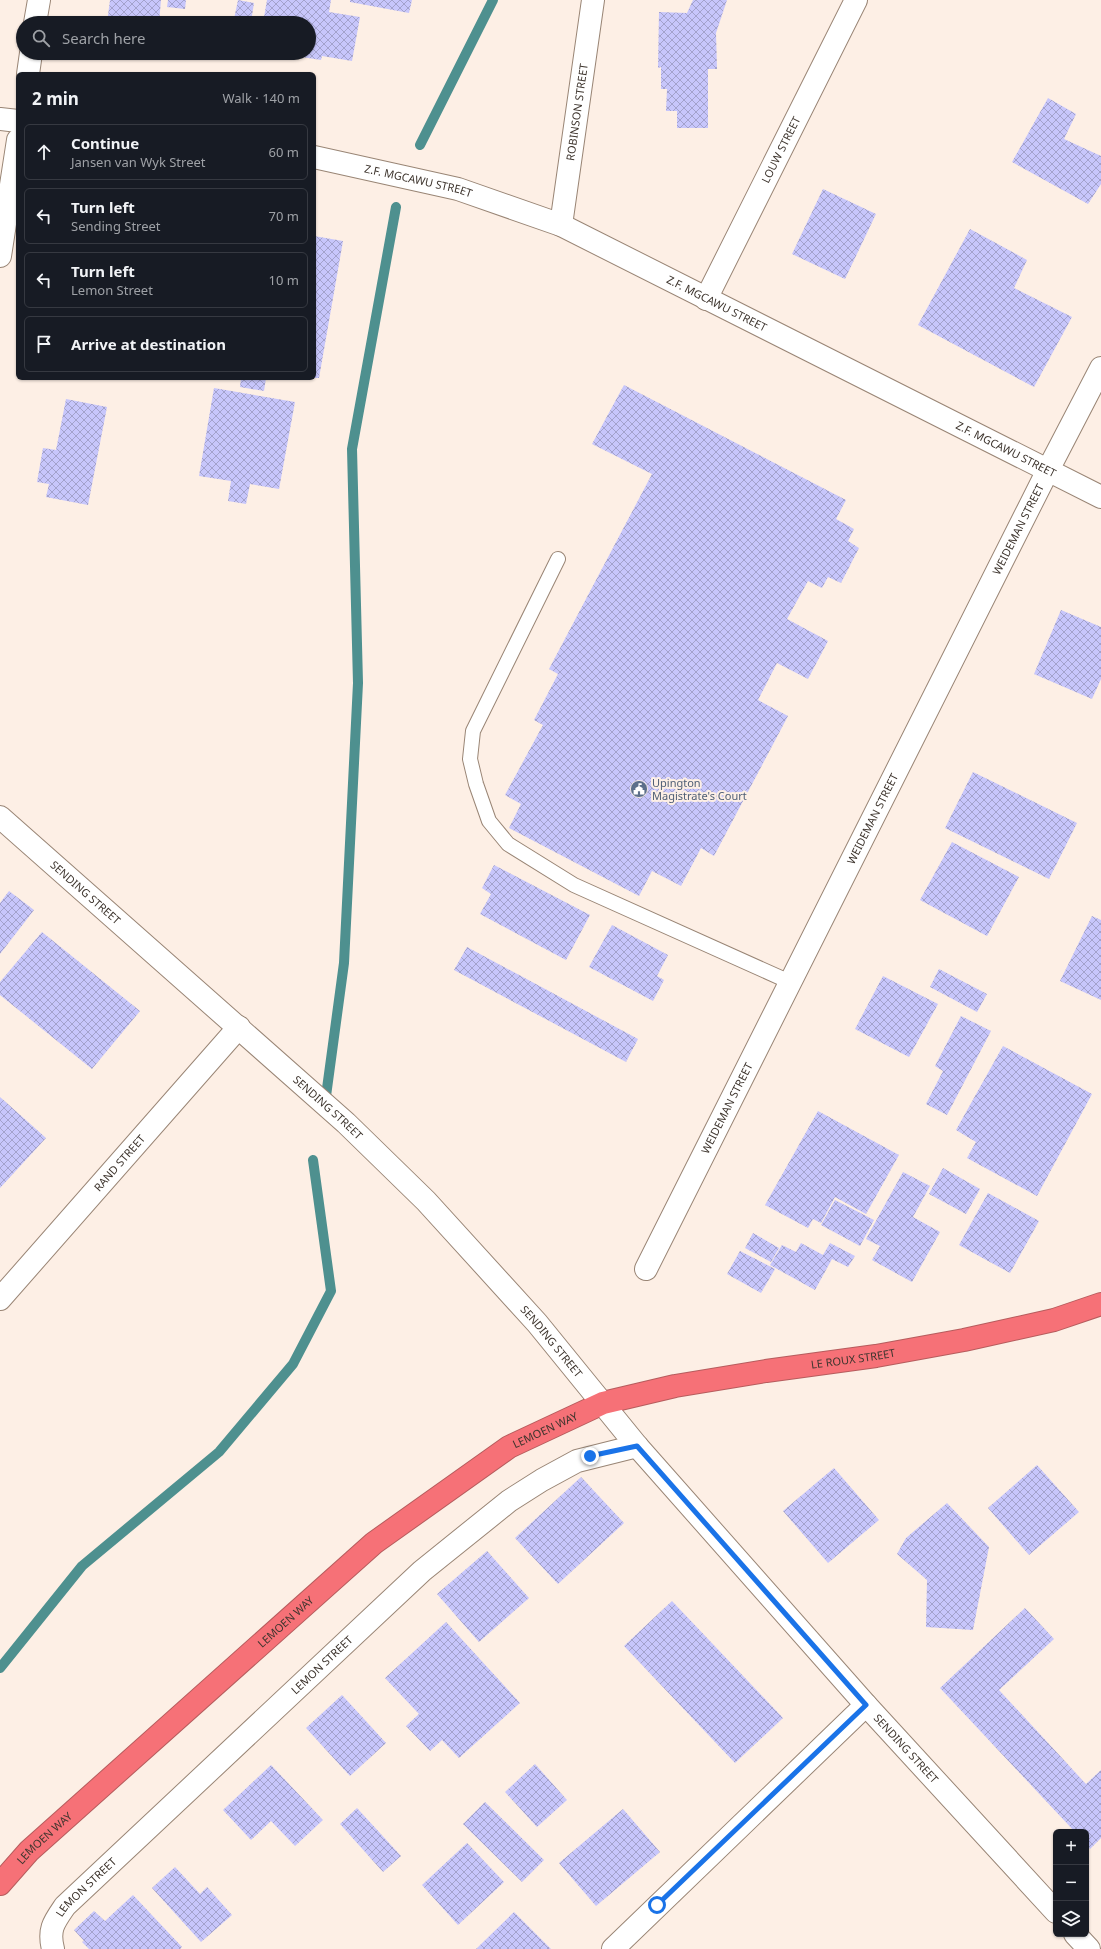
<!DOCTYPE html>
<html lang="en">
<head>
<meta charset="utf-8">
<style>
  :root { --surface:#171b24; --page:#242831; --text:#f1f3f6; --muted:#9ea1a6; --line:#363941 }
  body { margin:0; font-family:"Noto Sans",sans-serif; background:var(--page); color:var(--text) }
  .controls { position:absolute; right:12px; bottom:12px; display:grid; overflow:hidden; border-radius:6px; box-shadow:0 1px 3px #0004 }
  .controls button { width:36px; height:36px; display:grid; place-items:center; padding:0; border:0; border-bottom:1px solid var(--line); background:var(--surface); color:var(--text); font:20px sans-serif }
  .stop { position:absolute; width:12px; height:12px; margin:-9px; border:3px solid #1a73e8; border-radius:50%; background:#fff }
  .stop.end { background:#1a73e8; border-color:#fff; box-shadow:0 1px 4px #0008 }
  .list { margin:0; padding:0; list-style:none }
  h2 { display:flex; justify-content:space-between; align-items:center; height:52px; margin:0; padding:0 16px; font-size:17px }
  h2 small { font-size:13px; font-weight:400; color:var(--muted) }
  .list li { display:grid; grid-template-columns:26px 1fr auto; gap:12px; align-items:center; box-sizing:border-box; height:56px; margin:0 8px 8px; padding:0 8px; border:1px solid var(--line); border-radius:6px }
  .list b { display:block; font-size:15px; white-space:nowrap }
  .list p { margin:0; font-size:13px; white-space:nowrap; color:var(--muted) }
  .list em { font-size:13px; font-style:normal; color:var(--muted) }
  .icon { flex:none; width:22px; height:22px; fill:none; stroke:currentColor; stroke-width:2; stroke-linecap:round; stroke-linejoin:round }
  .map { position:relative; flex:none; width:1101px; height:1949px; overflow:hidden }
  .search { position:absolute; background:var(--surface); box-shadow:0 1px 3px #0004; left:16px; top:16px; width:300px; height:44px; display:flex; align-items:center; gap:10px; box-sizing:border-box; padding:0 14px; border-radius:22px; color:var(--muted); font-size:15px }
  .panel { position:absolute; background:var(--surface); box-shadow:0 1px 3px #0004; left:16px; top:72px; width:300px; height:308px; border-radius:6px }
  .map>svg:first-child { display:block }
</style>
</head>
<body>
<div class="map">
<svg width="1101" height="1949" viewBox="0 0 1101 1949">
  <defs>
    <pattern id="building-cross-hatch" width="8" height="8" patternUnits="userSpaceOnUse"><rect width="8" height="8" fill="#c7c6fb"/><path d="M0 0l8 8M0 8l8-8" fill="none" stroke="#a3a2cc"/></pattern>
  </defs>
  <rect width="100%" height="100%" fill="#fdefe5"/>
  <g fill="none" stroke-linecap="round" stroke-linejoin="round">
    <g stroke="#4e908f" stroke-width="10">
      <polyline points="420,145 493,0"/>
      <polyline points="326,1096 344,963 358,683 352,449 396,207"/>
      <polyline points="0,1668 82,1566 219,1452 293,1364 331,1291 313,1160"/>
    </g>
  </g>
  <g fill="url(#building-cross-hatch)">
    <polygon points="110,0 161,0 159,23 107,23"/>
    <polygon points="168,0 186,0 185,9 167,7"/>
    <polygon points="238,0 254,3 251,22 234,19"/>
    <polygon points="267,0 331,0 329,12 360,17 352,61 322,56 321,60 282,54 309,53 309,23 263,23"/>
    <polygon points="350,0 412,0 409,13 350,2"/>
    <polygon points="693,0 727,0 716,33 717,69 708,69 708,128 677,128 677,111 666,111 667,89 661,89 661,67 658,68 659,12 687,13"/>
    <polygon points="1048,98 1076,114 1064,139 1101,156 1101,184 1088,204 1012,162"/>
    <polygon points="823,189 876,214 845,279 792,254"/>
    <polygon points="970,229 1027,260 1014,288 1072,317 1034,387 918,325"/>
    <polygon points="314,236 343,241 319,378 314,378"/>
    <polygon points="241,378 266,378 264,391 240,387"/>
    <polygon points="624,385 846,500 836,519 854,529 848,541 859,548 841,583 828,577 822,588 808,581 787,619 828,641 808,679 777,663 758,700 788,716 714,856 701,848 681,886 652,871 639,896 509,828 521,804 505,795 543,725 534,720 558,674 549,669 652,474 592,444"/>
    <polygon points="214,388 295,402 279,489 250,484 246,504 228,501 231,481 199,476"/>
    <polygon points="66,399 107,407 88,505 46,497 49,484 37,482 43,448 56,450"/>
    <polygon points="1061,610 1101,627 1101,679 1092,699 1034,674"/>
    <polygon points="973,772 1077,823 1049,879 945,828"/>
    <polygon points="952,842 1019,877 987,936 920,900"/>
    <polygon points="494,865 590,915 566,960 480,914 491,894 482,888"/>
    <polygon points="9,891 34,910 0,954 0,903"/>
    <polygon points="1092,916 1101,920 1101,1000 1060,981"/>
    <polygon points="612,925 668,955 657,976 664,980 653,1001 589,967"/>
    <polygon points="42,932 140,1011 92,1069 0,995 0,982"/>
    <polygon points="467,947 638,1039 626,1062 454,970"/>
    <polygon points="939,969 987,994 977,1012 930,987"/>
    <polygon points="883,976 938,1004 909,1057 855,1029"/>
    <polygon points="961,1016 991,1031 947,1115 926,1104 943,1071 935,1066"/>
    <polygon points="1003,1046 1092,1094 1037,1196 967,1158 976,1142 956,1130"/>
    <polygon points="0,1097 46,1138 0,1188"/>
    <polygon points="818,1111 899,1155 866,1214 835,1197 821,1223 813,1219 808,1228 765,1205"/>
    <polygon points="943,1168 980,1189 966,1214 929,1194"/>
    <polygon points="903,1172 930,1186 913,1217 940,1232 912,1282 872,1260 880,1246 866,1239"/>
    <polygon points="988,1193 1039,1221 1010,1273 959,1245"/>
    <polygon points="835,1200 874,1220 860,1246 821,1225"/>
    <polygon points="753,1233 779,1248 771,1262 745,1248"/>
    <polygon points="801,1243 823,1255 830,1243 855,1256 848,1267 826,1256 832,1259 815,1290 770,1265 782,1245 796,1252"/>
    <polygon points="740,1251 775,1269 761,1293 727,1274"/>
    <polygon points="1037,1465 1079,1512 1029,1555 988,1508"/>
    <polygon points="834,1468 879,1520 828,1563 783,1511"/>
    <polygon points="581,1477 624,1523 558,1584 515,1538"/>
    <polygon points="947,1503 989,1547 973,1630 926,1627 927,1580 897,1554 906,1538"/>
    <polygon points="487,1551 529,1598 479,1642 437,1594"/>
    <polygon points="672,1601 783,1718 735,1763 624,1646"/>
    <polygon points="1025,1608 1054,1639 999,1690 1086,1784 1101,1770 1101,1838 1090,1849 1086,1844 1086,1832 1075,1832 940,1688"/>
    <polygon points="446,1622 520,1703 459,1758 442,1740 430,1751 406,1726 419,1714 385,1678"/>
    <polygon points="342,1695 386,1743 350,1776 306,1728"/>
    <polygon points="535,1764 567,1800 537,1827 505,1792"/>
    <polygon points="271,1765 323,1820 295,1846 271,1821 251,1840 223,1810"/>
    <polygon points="485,1802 544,1860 522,1882 463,1824"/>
    <polygon points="357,1808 401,1856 383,1872 340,1824"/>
    <polygon points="623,1809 660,1852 596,1906 559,1863"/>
    <polygon points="467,1843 504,1882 458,1925 422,1885"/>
    <polygon points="175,1867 200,1894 207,1887 232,1915 201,1942 152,1888"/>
    <polygon points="133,1895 182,1947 180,1949 89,1949 82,1942 84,1941 74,1930 94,1911 105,1921"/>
    <polygon points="514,1912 551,1949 476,1949"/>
  </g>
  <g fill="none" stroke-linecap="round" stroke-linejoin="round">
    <g stroke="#998575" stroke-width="16">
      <polyline id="lane" points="558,559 473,731 470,759 476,784 489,821 508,844 574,885 790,982"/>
    </g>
    <g stroke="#998575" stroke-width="24">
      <g id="street">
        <polyline points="35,23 39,0"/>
        <polyline points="28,74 31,53"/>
        <polyline points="0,119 18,121"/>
        <path id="s1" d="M314 157 458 189 561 225 1101 497"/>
        <path id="s2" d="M561 225 593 0"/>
        <polyline points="0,256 18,140"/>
        <path id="s3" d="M706 299 856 0"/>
        <path id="s4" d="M0 817 346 1123 426 1201 537 1323 637 1446 866 1705 1056 1912"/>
        <path id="s5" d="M646 1269 1048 470 1101 368"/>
        <path id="s6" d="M0 1299 239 1027"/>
        <polyline points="1075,1934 1089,1949"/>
        <path id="s7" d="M53 1949C48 1929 54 1922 65 1906L422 1571 509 1501 542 1480 577 1461 637 1446"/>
        <polyline points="613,1949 866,1705"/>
      </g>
    </g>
    <g stroke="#b65c5d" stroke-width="24">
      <g id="highway">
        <path id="s8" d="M0 1884 29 1851 374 1543 509 1447 603 1403 675 1386 766 1371 876 1356 964 1340 1054 1320 1101 1304"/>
      </g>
    </g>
    <use href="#lane" stroke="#fff" stroke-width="14"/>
    <use href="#street" stroke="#fff" stroke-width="22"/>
    <use href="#highway" stroke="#f67177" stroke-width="22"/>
  </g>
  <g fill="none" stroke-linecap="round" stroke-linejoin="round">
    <polyline stroke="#1a73e8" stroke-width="5" points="590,1456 637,1446 866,1705 657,1905"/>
  </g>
  <defs>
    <g id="civic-disc" transform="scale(0.9)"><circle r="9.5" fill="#5c6f8a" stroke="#fdefe5"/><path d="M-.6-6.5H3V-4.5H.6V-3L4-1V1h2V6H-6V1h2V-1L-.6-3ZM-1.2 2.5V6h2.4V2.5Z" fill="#fff"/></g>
  </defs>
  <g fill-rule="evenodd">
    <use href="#civic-disc" x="639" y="789"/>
  </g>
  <g text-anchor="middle" stroke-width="4" stroke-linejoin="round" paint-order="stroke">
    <g font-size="11" fill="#3e352e" stroke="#fdefe5">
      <text dy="4" stroke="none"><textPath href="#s2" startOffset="114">ROBINSON STREET</textPath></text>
      <text dy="4" stroke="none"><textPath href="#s3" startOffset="167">LOUW STREET</textPath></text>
      <text dy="4" stroke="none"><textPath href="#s1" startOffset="107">Z.F. MGCAWU STREET</textPath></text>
      <text dy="4" stroke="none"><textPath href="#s1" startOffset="431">Z.F. MGCAWU STREET</textPath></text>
      <text dy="4" stroke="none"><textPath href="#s1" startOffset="755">Z.F. MGCAWU STREET</textPath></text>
      <text dy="4" stroke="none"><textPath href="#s5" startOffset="828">WEIDEMAN STREET</textPath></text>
      <text dy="4" stroke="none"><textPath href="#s5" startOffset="504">WEIDEMAN STREET</textPath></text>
      <text dy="4" stroke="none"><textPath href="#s4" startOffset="114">SENDING STREET</textPath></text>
      <text dy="4" stroke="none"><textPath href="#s4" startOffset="438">SENDING STREET</textPath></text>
      <text dy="4" stroke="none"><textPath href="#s5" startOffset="180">WEIDEMAN STREET</textPath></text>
      <text dy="4" stroke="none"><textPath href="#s6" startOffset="181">RAND STREET</textPath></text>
      <text dy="4" stroke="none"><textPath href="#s4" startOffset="762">SENDING STREET</textPath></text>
      <text dy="4" stroke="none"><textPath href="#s8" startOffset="1030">LE ROUX STREET</textPath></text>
      <text dy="4" stroke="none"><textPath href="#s8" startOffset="712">LEMOEN WAY</textPath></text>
      <text dy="4" stroke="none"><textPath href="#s8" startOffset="388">LEMOEN WAY</textPath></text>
      <text dy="4" stroke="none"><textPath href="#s7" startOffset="399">LEMON STREET</textPath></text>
      <text dy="4" stroke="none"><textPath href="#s4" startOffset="1302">SENDING STREET</textPath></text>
      <text dy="4" stroke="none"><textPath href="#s8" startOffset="64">LEMOEN WAY</textPath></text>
      <text dy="4" stroke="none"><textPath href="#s7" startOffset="75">LEMON STREET</textPath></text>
    </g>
    <g font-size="11" fill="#4e5e75" stroke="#fdefe5" text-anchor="start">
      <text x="652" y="787">Upington<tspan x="652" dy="13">Magistrate's Court</tspan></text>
    </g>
  </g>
</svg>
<div class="controls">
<button>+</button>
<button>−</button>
<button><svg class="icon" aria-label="layers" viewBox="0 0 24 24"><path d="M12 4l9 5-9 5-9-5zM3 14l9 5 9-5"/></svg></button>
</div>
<div class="stop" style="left:657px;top:1905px"></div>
<div class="stop end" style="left:590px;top:1456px"></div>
<div class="search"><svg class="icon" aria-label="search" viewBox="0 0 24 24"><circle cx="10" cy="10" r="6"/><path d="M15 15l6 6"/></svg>Search here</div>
<section class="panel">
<h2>2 min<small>Walk · 140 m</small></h2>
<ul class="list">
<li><svg class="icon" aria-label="ahead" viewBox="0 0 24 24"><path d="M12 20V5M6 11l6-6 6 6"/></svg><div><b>Continue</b><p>Jansen van Wyk Street</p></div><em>60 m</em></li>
<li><svg class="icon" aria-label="left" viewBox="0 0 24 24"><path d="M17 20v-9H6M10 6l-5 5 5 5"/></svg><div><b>Turn left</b><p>Sending Street</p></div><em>70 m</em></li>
<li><svg class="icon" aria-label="left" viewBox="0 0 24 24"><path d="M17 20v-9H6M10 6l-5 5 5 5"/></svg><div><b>Turn left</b><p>Lemon Street</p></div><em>10 m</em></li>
<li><svg class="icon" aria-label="arrive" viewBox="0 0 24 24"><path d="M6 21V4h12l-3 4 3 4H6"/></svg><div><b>Arrive at destination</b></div></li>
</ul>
</section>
</div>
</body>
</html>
